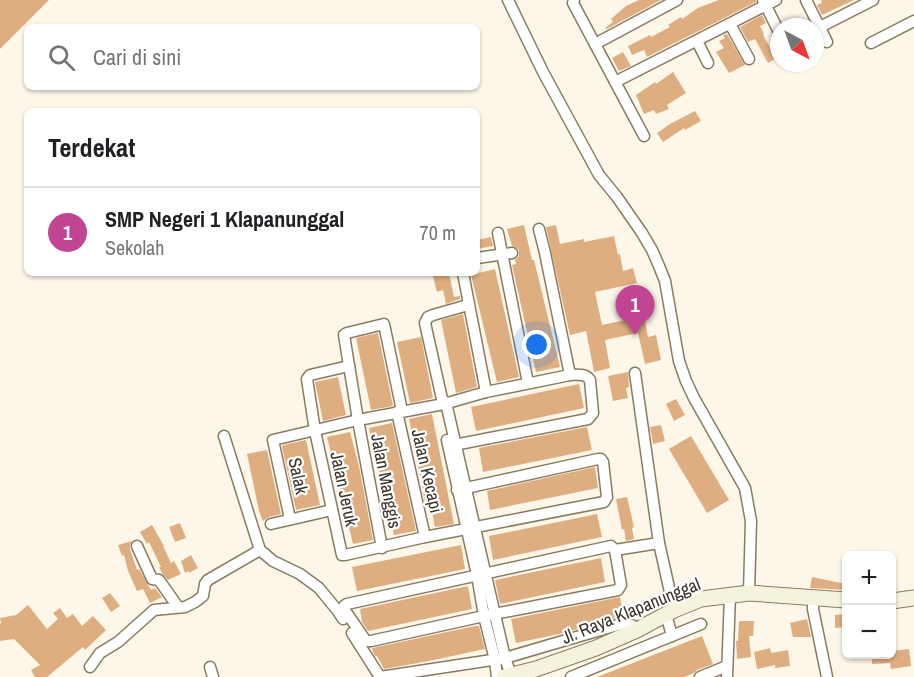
<!DOCTYPE html>
<html lang="id">
<head>
<meta charset="utf-8">
<style>
  :root { --surface:#fff; --page:#f6f6f6; --text:#202124; --muted:#757577; --line:#e0e0e0; --accent:#c24593 }
  body { margin:0; font-family:"Archivo Narrow",sans-serif; background:var(--page); color:var(--text) }
  .controls { position:absolute; right:18px; bottom:18px; display:grid; overflow:hidden; border-radius:9px; box-shadow:0 2px 4px #0004 }
  .controls button { width:54px; height:54px; display:grid; place-items:center; padding:0; border:0; border-bottom:2px solid var(--line); background:var(--surface); color:var(--text); font:30px sans-serif }
  .compass { position:absolute; left:770px; top:18px; width:54px; height:54px; border-radius:50%; background:var(--surface); box-shadow:0 2px 4px #0004; rotate:139deg }
  .you { position:absolute; left:537px; top:345px; width:21px; height:21px; margin:-15px; border:4px solid #fff; border-radius:50%; background:#1a73e8; box-shadow:0 0 0 9px #1a73e833 }
  .badge { display:grid; place-items:center; width:39px; height:39px; border-radius:50%; background:var(--accent); color:#fff; font-size:20px; font-weight:700 }
  .pin { position:absolute; translate:-50% -50px; filter:drop-shadow(0 2px 3px #0008) }
  .pin::after { content:''; position:absolute; top:32px; width:21px; height:18px; background:inherit; clip-path:polygon(0 0,100% 0,50% 100%) }
  .list { margin:0; padding:0; list-style:none }
  h2 { display:flex; justify-content:space-between; align-items:center; height:78px; margin:0; padding:0 24px; font-size:26px }
  h2 small { font-size:20px; font-weight:400; color:var(--muted) }
  .list li { display:grid; grid-template-columns:39px 1fr auto; gap:18px; align-items:center; box-sizing:border-box; height:90px; padding:0 24px; border-top:2px solid var(--line) }
  .list b { display:block; font-size:22px; white-space:nowrap }
  .list p { margin:0; font-size:20px; white-space:nowrap; color:var(--muted) }
  .list em { font-size:20px; font-style:normal; color:var(--muted) }
  .icon { flex:none; width:33px; height:33px; fill:none; stroke:currentColor; stroke-width:2; stroke-linecap:round; stroke-linejoin:round }
  .map { position:relative; flex:none; width:914px; height:677px; overflow:hidden }
  .search { position:absolute; background:var(--surface); box-shadow:0 2px 4px #0004; left:24px; top:24px; width:456px; height:66px; display:flex; align-items:center; gap:15px; box-sizing:border-box; padding:0 21px; border-radius:9px; color:var(--muted); font-size:22px }
  .panel { position:absolute; background:var(--surface); box-shadow:0 2px 4px #0004; left:24px; top:108px; width:456px; height:168px; border-radius:9px }
  .map>svg:first-child { display:block }
</style>
</head>
<body>
<div class="map">
<svg width="914" height="677" viewBox="0 0 914 677">
  <rect width="100%" height="100%" fill="#fdf7ea"/>
  <g fill="#dfae80">
    <polygon points="0,0 49,0 0,49"/>
    <polygon points="639,0 661,0 607,29 605,28 613,22 611,19 626,6"/>
    <polygon points="719,0 756,0 756,2 647,57 644,50 632,55 628,46 650,35 651,37 670,27 668,25 681,17 682,19 698,8"/>
    <polygon points="821,0 854,0 822,15 817,5 822,3"/>
    <polygon points="762,15 766,23 760,26 764,34 763,35 772,51 779,47 779,57 768,63 755,39 748,42 740,27"/>
    <polygon points="727,34 745,65 729,73 716,52 724,48 719,41 725,38 723,35"/>
    <polygon points="623,52 631,66 619,71 612,58"/>
    <polygon points="673,72 686,93 667,105 669,109 656,114 654,110 644,114 636,95 655,82 656,84"/>
    <polygon points="695,111 701,121 685,130 684,128 663,142 657,133 670,124"/>
    <polygon points="524,225 532,260 534,260 536,268 560,367 536,372 512,265 516,264 515,260 519,256 519,251 517,248 512,246 507,229"/>
    <polygon points="556,225 560,244 584,239 584,242 614,236 618,255 620,254 623,271 633,268 637,283 595,292 602,325 644,316 648,337 656,335 661,360 645,364 638,333 605,340 610,368 594,372 586,331 570,335 546,227"/>
    <polygon points="491,237 493,246 477,249 477,240"/>
    <polygon points="495,269 519,377 497,382 471,275"/>
    <polygon points="432,273 449,273 454,297 460,296 460,299 446,304 443,290 437,292"/>
    <polygon points="463,314 477,387 456,393 441,320"/>
    <polygon points="378,333 393,406 371,410 356,338"/>
    <polygon points="421,337 433,398 410,403 397,342"/>
    <polygon points="628,372 629,387 626,388 628,398 613,401 608,376"/>
    <polygon points="338,377 346,415 323,421 315,382"/>
    <polygon points="579,384 584,408 476,431 471,407"/>
    <polygon points="676,399 685,415 674,421 666,404"/>
    <polygon points="432,414 454,524 435,527 430,501 425,502 409,419"/>
    <polygon points="392,423 416,531 394,535 369,428"/>
    <polygon points="661,425 665,441 653,444 650,427"/>
    <polygon points="587,427 592,450 483,472 479,448"/>
    <polygon points="350,432 359,466 373,540 353,544 327,437"/>
    <polygon points="691,436 729,500 707,513 669,449"/>
    <polygon points="306,440 320,505 296,510 282,447 283,445"/>
    <polygon points="267,450 281,514 269,517 263,521 259,511 247,454"/>
    <polygon points="595,467 598,488 490,510 487,491"/>
    <polygon points="627,497 634,527 632,528 634,539 626,541 624,529 622,530 616,499"/>
    <polygon points="597,514 602,537 493,560 489,536"/>
    <polygon points="180,523 186,538 175,542 169,527"/>
    <polygon points="152,525 164,546 163,546 171,563 174,561 181,574 168,580 162,573 159,567 161,567 149,542 147,544 140,532"/>
    <polygon points="132,541 130,545 130,549 137,570 139,569 151,590 155,588 162,597 150,603 143,589 137,591 128,571 124,555 122,556 118,545"/>
    <polygon points="461,545 465,569 357,591 352,567"/>
    <polygon points="191,555 198,568 189,573 189,571 185,573 181,561"/>
    <polygon points="601,558 605,582 500,604 495,580"/>
    <polygon points="812,577 846,584 846,590 810,588"/>
    <polygon points="468,586 472,609 368,631 362,622 360,609"/>
    <polygon points="110,593 120,606 111,612 102,598"/>
    <polygon points="620,597 623,616 564,633 516,643 511,619"/>
    <polygon points="28,605 47,629 58,619 53,613 60,608 67,618 73,614 82,626 93,616 106,630 85,650 83,647 47,677 35,677 31,670 40,665 14,639 0,641 0,624 1,623 0,618 16,615"/>
    <polygon points="846,614 846,627 835,628 835,615"/>
    <polygon points="807,619 811,637 793,637 790,623"/>
    <polygon points="739,621 754,621 753,636 749,636 751,657 737,659 736,641 738,641"/>
    <polygon points="475,626 479,626 485,649 429,661 384,669 377,656 375,656 373,652 372,648"/>
    <polygon points="702,636 713,664 697,670 694,673 684,677 597,677"/>
    <polygon points="770,648 771,653 788,650 790,666 775,668 775,665 757,669 754,652"/>
    <polygon points="909,649 911,666 891,669 890,663 872,664 872,654 891,654 891,651"/>
  </g>
  <g fill="none" stroke-linecap="round" stroke-linejoin="round">
    <g stroke="#897b5f" stroke-width="13">
      <g id="street">
        <polyline points="508,0 543,72 599,175 617,197 642,233 652,250 659,266 665,281 679,361 686,381 694,398 745,488 751,521 749,593"/>
        <polyline points="574,0 573,3 644,136"/>
        <polyline points="763,0 779,32"/>
        <polyline points="806,0 827,42"/>
        <polyline points="730,24 749,59"/>
        <polyline points="820,27 873,0"/>
        <polyline points="697,41 708,63"/>
        <polyline points="871,43 914,21"/>
        <polyline points="595,44 677,0"/>
        <polyline points="615,82 776,0"/>
        <polyline points="539,229 545,253 570,375"/>
        <polyline points="498,233 528,383"/>
        <polyline points="477,258 512,253"/>
        <polyline points="463,273 486,392"/>
        <polyline points="468,305 433,315 428,317 425,323 442,399 446,403 505,658 511,675"/>
        <polyline points="349,366 310,375 307,379 315,431 342,555 345,555 425,537 604,502 607,497 603,462 601,459 598,459 457,490"/>
        <polyline points="635,373 659,543 674,610"/>
        <polyline points="397,412 425,537"/>
        <polyline points="224,436 260,550"/>
        <polyline points="447,440 477,575 484,616 495,660 497,677"/>
        <path d="M290 519 273 440 358 420 444 404 486 392 570 375C578 375 585 373 590 380L593 413 588 419 449 446"/>
        <polyline points="271,524 332,510"/>
        <polyline points="137,546 152,579 159,580 178,607"/>
        <polygon points="611,546 615,550 621,585 618,590 484,616 371,641 366,641 364,638 344,609 344,606 347,604"/>
        <polyline points="382,548 358,420 344,335 347,333 384,324 402,411"/>
        <polyline points="615,550 659,543"/>
        <polyline points="813,597 813,609 827,677"/>
        <polyline points="666,614 672,636"/>
        <polyline points="352,633 380,677"/>
        <polyline points="90,667 100,653 118,642 154,610 185,607 195,602 203,596 205,584 208,580 260,550 273,561 300,574 319,588 337,610 343,619"/>
        <polyline points="210,667 213,677"/>
        <path d="M380 677 505 658 621 624C629 623 632 624 637 630"/>
        <polyline points="571,677 701,624"/>
        <polyline points="700,677 727,666"/>
        <polyline points="727,677 730,595"/>
      </g>
    </g>
    <g stroke="#897b5f" stroke-width="17">
      <g id="secondary">
        <polyline points="892,601 914,598"/>
        <polyline points="504,677 536,669 596,648 637,630 674,610 701,599 749,593 846,600"/>
      </g>
    </g>
    <use href="#street" stroke="#fff" stroke-width="10"/>
    <use href="#secondary" stroke="#f5f3dc" stroke-width="15"/>
  </g>
  <g text-anchor="middle" stroke-width="4.5" stroke-linejoin="round" paint-order="stroke">
    <g font-size="18" fill="#393327" stroke="#fff">
      <text transform="translate(427 471) rotate(77)" y="6">Jalan Kecapi</text>
      <text transform="translate(298 476) rotate(78)" y="6">Salak</text>
      <text transform="translate(386 481) rotate(79)" y="6">Jalan Manggis</text>
      <text transform="translate(344 489) rotate(78)" y="6">Jalan Jeruk</text>
      <text transform="translate(631 611) rotate(-22)" y="6">Jl. Raya Klapanunggal</text>
    </g>
  </g>
</svg>
<div class="controls">
<button>+</button>
<button>−</button>
</div>
<svg class="compass" viewBox="-18 -18 36 36"><path d="M0-13l5 13h-10z" fill="#e53935"/><path d="M0 13l5-13h-10z" fill="#757577"/></svg>
<div class="you"></div>
<div class="pin badge" style="left:635px;top:335px">1</div>
<div class="search"><svg class="icon" aria-label="search" viewBox="0 0 24 24"><circle cx="10" cy="10" r="6"/><path d="M15 15l6 6"/></svg>Cari di sini</div>
<section class="panel">
<h2>Terdekat<small></small></h2>
<ul class="list">
<li><span class="badge">1</span><div><b>SMP Negeri 1 Klapanunggal</b><p>Sekolah</p></div><em>70 m</em></li>
</ul>
</section>
</div>
</body>
</html>
